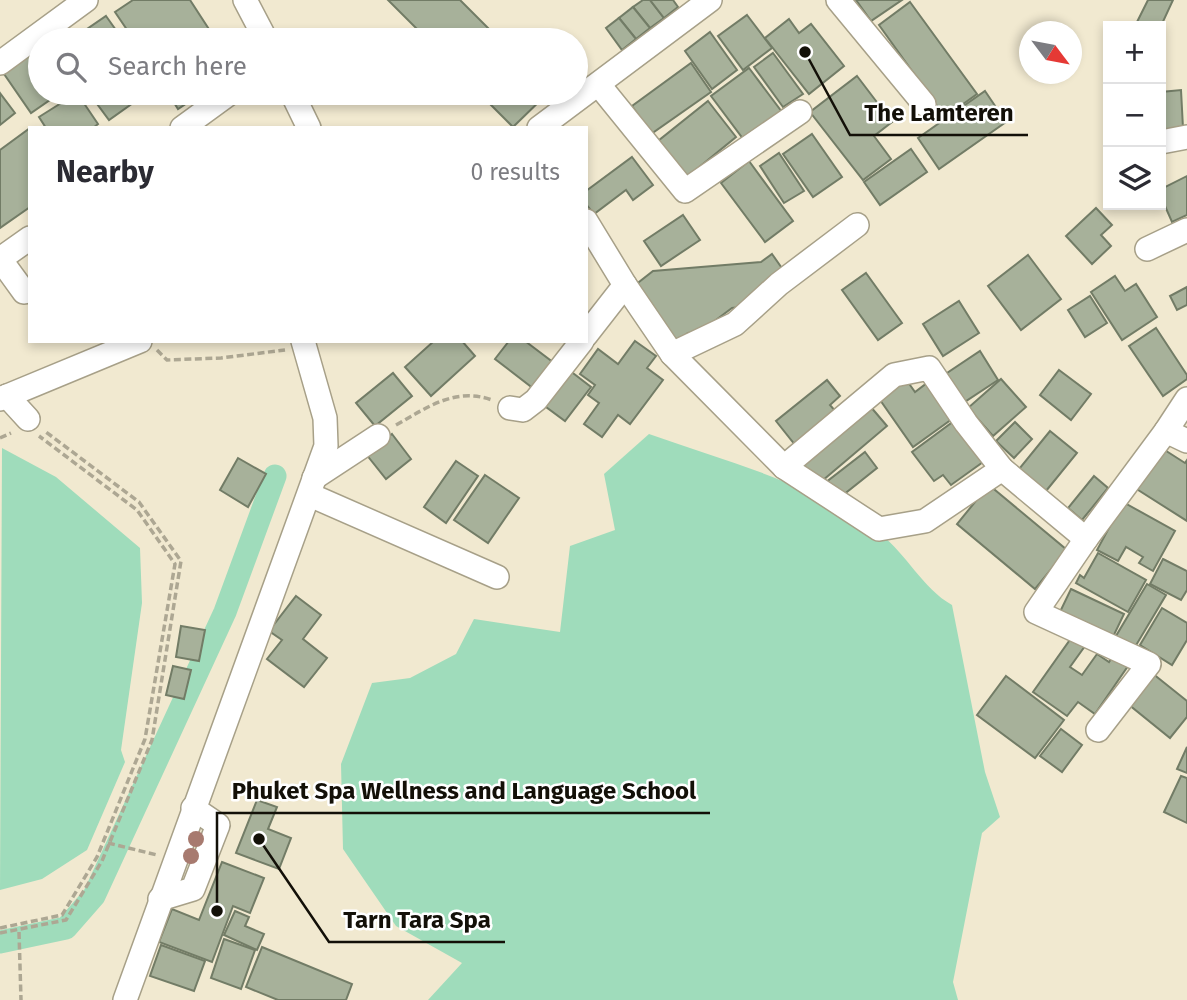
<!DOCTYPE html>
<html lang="en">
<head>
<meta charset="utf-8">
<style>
  :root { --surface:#fff; --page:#f7f7f7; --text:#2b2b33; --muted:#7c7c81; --line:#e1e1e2 }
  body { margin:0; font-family:"Fira Sans",sans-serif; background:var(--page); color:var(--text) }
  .controls { position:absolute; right:21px; top:21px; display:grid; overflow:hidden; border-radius:0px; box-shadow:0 4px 10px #0003 }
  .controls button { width:63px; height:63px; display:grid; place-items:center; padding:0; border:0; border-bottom:2px solid var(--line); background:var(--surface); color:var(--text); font:35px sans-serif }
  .compass { position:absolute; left:1019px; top:21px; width:63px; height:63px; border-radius:50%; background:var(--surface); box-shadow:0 4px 10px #0003; rotate:122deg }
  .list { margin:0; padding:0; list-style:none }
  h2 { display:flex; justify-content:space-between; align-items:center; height:91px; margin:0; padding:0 28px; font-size:30px }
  h2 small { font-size:23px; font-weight:400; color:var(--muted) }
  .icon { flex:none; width:38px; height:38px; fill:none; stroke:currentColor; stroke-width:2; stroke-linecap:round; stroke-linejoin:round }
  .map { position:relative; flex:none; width:1187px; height:1000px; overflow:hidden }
  .search { position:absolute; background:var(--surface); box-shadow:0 4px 10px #0003; left:28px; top:28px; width:560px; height:77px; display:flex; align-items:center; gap:18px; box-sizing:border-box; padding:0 24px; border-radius:38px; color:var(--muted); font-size:26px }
  .panel { position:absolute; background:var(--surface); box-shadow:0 4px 10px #0003; left:28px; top:126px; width:560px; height:217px; border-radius:0px }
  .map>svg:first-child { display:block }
</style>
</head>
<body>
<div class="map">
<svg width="1187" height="1000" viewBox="0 0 1187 1000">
  <rect width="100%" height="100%" fill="#f1e9d0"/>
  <g fill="#9fdcbb">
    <path d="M649 434C727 462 813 483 880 534 907 554 922 588 952 605L985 772 1000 817 982 833 953 982 958 1000H428L462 963 396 926 343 849 341 764 372 683 410 678 456 654 474 619 560 632 570 546 615 530 604 474Z"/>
    <polygon points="2,448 56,477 140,548 142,603 121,750 125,762 87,850 42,879 0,890"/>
  </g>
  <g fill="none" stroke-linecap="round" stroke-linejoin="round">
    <polyline stroke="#9fdcbb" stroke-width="23" points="0,942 66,928 94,896 225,612 275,476"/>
  </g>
  <g fill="#a7b19a" stroke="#727c66" stroke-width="2">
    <polygon points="133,0 190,0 216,40 134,40 115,12"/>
    <polygon points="388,0 460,0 500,40 428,40"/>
    <polygon points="643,0 650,0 664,18 650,28 633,7"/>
    <polygon points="650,0 673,0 678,7 664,18"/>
    <polygon points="856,0 902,0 871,21"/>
    <polygon points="1148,0 1173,0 1161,26 1137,22"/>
    <polygon points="910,2 977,94 945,117 879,25"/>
    <polygon points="633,7 650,28 636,39 619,18"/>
    <polygon points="747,15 772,48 743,70 718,36"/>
    <polygon points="106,16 123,40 71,40"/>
    <polygon points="619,18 636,39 622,50 606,28"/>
    <polygon points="789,19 799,33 811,24 844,66 809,94 765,38"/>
    <polygon points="710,32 737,70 712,89 685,51"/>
    <polygon points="40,45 40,93 60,93 31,113 2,71"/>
    <polygon points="773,53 803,94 783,107 754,67"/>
    <polygon points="691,63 711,92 651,134 632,106"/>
    <polygon points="749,68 782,112 744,140 711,96"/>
    <polygon points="857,76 892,122 874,136 891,159 863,180 810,112"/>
    <polygon points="1181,90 1183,128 1161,130 1161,92"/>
    <polygon points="985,91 1006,122 939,169 918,138"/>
    <polygon points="0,93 15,113 0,125"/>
    <polygon points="77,93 98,124 93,128 46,128 39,117"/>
    <polygon points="89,93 147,93 109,120"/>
    <polygon points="168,93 202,93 178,109"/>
    <polygon points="479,93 548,93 513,127"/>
    <polygon points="708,101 736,137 687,177 658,141"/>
    <polygon points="30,128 30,207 0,228 0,150"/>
    <polygon points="812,134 842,177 813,197 783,154"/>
    <polygon points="911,149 927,172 880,205 864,182"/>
    <polygon points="779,153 804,191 784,203 760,166"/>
    <polygon points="632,157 653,185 633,200 626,190 594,214 586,204 586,191"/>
    <polygon points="749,161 793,221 765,242 721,183"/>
    <polygon points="1187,176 1187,215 1172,222 1161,197 1161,189"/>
    <polygon points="1096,208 1112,225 1101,235 1111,246 1092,264 1066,236"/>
    <polygon points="683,215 700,240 661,266 644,241"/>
    <polygon points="772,254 786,274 740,307 732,308 700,332 688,333 676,342 634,286 653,271 761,262"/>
    <polygon points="1028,255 1061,299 1021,330 988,286"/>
    <polygon points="866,273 902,323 878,340 842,290"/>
    <polygon points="1115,276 1125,291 1136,284 1157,317 1122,340 1091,292"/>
    <polygon points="1187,287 1187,305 1177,310 1170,296"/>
    <polygon points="1090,296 1107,323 1085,337 1068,310"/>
    <polygon points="959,301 979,333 943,356 923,324"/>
    <polygon points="1156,328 1187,375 1187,379 1163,396 1129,346"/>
    <polygon points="434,341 462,341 475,356 431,396 405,367"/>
    <polygon points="509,341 525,341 554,363 534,389 495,359"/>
    <polygon points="635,341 656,356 647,368 663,380 630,424 618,415 602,437 584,424 599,403 588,395 595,385 580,374 598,349 618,364"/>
    <polygon points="980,351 998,380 960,405 941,377"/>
    <polygon points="569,370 591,387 565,421 542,404"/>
    <polygon points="1059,370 1091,394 1071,420 1040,395"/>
    <polygon points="393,373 412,396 375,426 356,403"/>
    <polygon points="905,378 915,392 927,383 952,419 913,447 878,397"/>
    <polygon points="1001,379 1026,407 993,436 968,408"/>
    <polygon points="827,380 840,396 830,405 837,413 796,446 776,421"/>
    <polygon points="870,406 887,426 816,486 799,467"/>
    <polygon points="954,421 983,462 951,485 943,475 934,481 912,452"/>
    <polygon points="1015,422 1032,439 1014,458 996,441"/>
    <polygon points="1050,431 1077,453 1046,491 1019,469"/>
    <polygon points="392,434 411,459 386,479 366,454"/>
    <polygon points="1160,447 1185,463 1187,460 1187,521 1135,488"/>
    <polygon points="865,452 877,468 838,499 825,483"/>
    <polygon points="238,458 266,474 248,507 220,490"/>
    <polygon points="456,461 478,476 446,523 424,507"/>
    <polygon points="485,475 519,498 488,543 454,520"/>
    <polygon points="1094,476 1108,488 1082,520 1068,508"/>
    <polygon points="989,485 1067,550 1035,589 957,524"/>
    <polygon points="1123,502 1175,531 1153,571 1139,563 1143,557 1126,547 1118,561 1097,550"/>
    <polygon points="1098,553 1146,580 1128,612 1076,583 1080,575 1084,578"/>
    <polygon points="1163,559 1187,571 1187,590 1181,600 1150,584"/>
    <polygon points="1147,584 1166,595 1135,647 1116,636"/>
    <polygon points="1071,589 1124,614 1111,641 1058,616"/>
    <polygon points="296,596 321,615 303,639 327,658 304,687 267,659 282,640 269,631"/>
    <polygon points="1162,608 1187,623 1187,640 1172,665 1140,645"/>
    <polygon points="181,626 205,630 199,661 176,657"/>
    <polygon points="1072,637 1085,646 1070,667 1082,675 1097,654 1109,662 1113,656 1128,666 1095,714 1078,702 1067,716 1033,692"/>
    <polygon points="173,666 191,670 184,699 166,695"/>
    <polygon points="1152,673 1187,701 1187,717 1170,738 1128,704"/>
    <polygon points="1006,676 1064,720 1035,758 977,715"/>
    <polygon points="1061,729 1082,745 1062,772 1040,756"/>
    <polygon points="1187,747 1187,773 1177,769"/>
    <polygon points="1181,776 1187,778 1187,823 1164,812"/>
    <polygon points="257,800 277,807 268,829 291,838 279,869 236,853"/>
    <polygon points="222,862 264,878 250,913 233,906 212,962 159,942 172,909 199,920"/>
    <polygon points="235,911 249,917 245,926 264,934 257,950 224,935"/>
    <polygon points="224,939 255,950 241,989 211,978"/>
    <polygon points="161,945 205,961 194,991 150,976"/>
    <polygon points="262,947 352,984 346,1000 278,1000 246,987"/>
  </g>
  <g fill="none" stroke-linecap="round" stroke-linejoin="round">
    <g stroke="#a7a088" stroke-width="26">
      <g id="minor">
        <polyline points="245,0 266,40"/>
        <polyline points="838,0 924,104"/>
        <polyline points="0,63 86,0"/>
        <polyline points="599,85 685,191 800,112"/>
        <polyline points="292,93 309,128"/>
        <polyline points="182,128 230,93"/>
        <polyline points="539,128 710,0"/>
        <polyline points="1161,142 1187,137"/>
        <polyline points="586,221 625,285 672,354 784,467 879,529 925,521 1002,469 1086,539 1166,431 1187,441"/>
        <polyline points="1147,249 1187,230"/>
        <polyline points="24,292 0,259 30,238"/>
        <polyline points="586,335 625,285"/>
        <polyline points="672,354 735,324 779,284 857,225"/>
        <polyline points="7,396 28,419"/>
        <polyline points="0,399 140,341"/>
        <polyline points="510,408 523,410 536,400 582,341"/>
        <polyline points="1166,431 1187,399"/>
        <polyline points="784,467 894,375 929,368 966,423 1002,469"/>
        <polyline points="314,478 378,436"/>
        <polyline points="310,495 497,577"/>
        <polyline points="1086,539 1036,612 1149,664 1098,730"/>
        <polyline points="160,899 193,889 218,825 193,808"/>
        <polyline points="125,1000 326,446 325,418 303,341"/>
      </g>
    </g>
    <g stroke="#ada793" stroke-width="3.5" stroke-dasharray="7 3.5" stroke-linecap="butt">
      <polyline points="157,350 167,360 221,358 285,350"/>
      <path d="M396 425C428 407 455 387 492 400"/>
      <polyline points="0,438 11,433"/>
      <polyline points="108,843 157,855"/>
      <polyline points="0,928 62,915 97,857 145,739 175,564 137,510 39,436"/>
      <polyline points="19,932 21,1000"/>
      <polyline points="0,933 66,920 102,861 152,740 181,561 139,502 46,432"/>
    </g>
    <use href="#minor" stroke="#fff" stroke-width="23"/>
  </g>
  <g fill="#a77a6f">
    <circle cx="196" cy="839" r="8"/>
    <circle cx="191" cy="856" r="8"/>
  </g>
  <path fill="none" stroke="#131008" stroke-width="2.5" d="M805 52L850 135H1028M217 911L217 813H710M259 839L329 942H505"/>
  <g fill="#131008" stroke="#fff" stroke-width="2.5">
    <circle cx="805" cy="52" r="7"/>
    <circle cx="217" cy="911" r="7"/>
    <circle cx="259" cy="839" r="7"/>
  </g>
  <g font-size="24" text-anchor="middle" font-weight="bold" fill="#131008" stroke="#fff" stroke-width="5" stroke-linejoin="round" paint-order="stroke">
    <text x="939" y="121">The Lamteren</text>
    <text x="464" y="799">Phuket Spa Wellness and Language School</text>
    <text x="417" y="928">Tarn Tara Spa</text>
  </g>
</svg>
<div class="controls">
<button>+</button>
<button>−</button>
<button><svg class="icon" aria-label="layers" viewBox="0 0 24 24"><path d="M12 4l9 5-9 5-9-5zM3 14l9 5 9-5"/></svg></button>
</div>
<svg class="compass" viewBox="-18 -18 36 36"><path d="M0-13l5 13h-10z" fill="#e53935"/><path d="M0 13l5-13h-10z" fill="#7c7c81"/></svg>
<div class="search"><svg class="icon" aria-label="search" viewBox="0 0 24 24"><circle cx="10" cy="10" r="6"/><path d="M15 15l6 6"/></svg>Search here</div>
<section class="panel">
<h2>Nearby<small>0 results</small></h2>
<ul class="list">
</ul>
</section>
</div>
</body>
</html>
